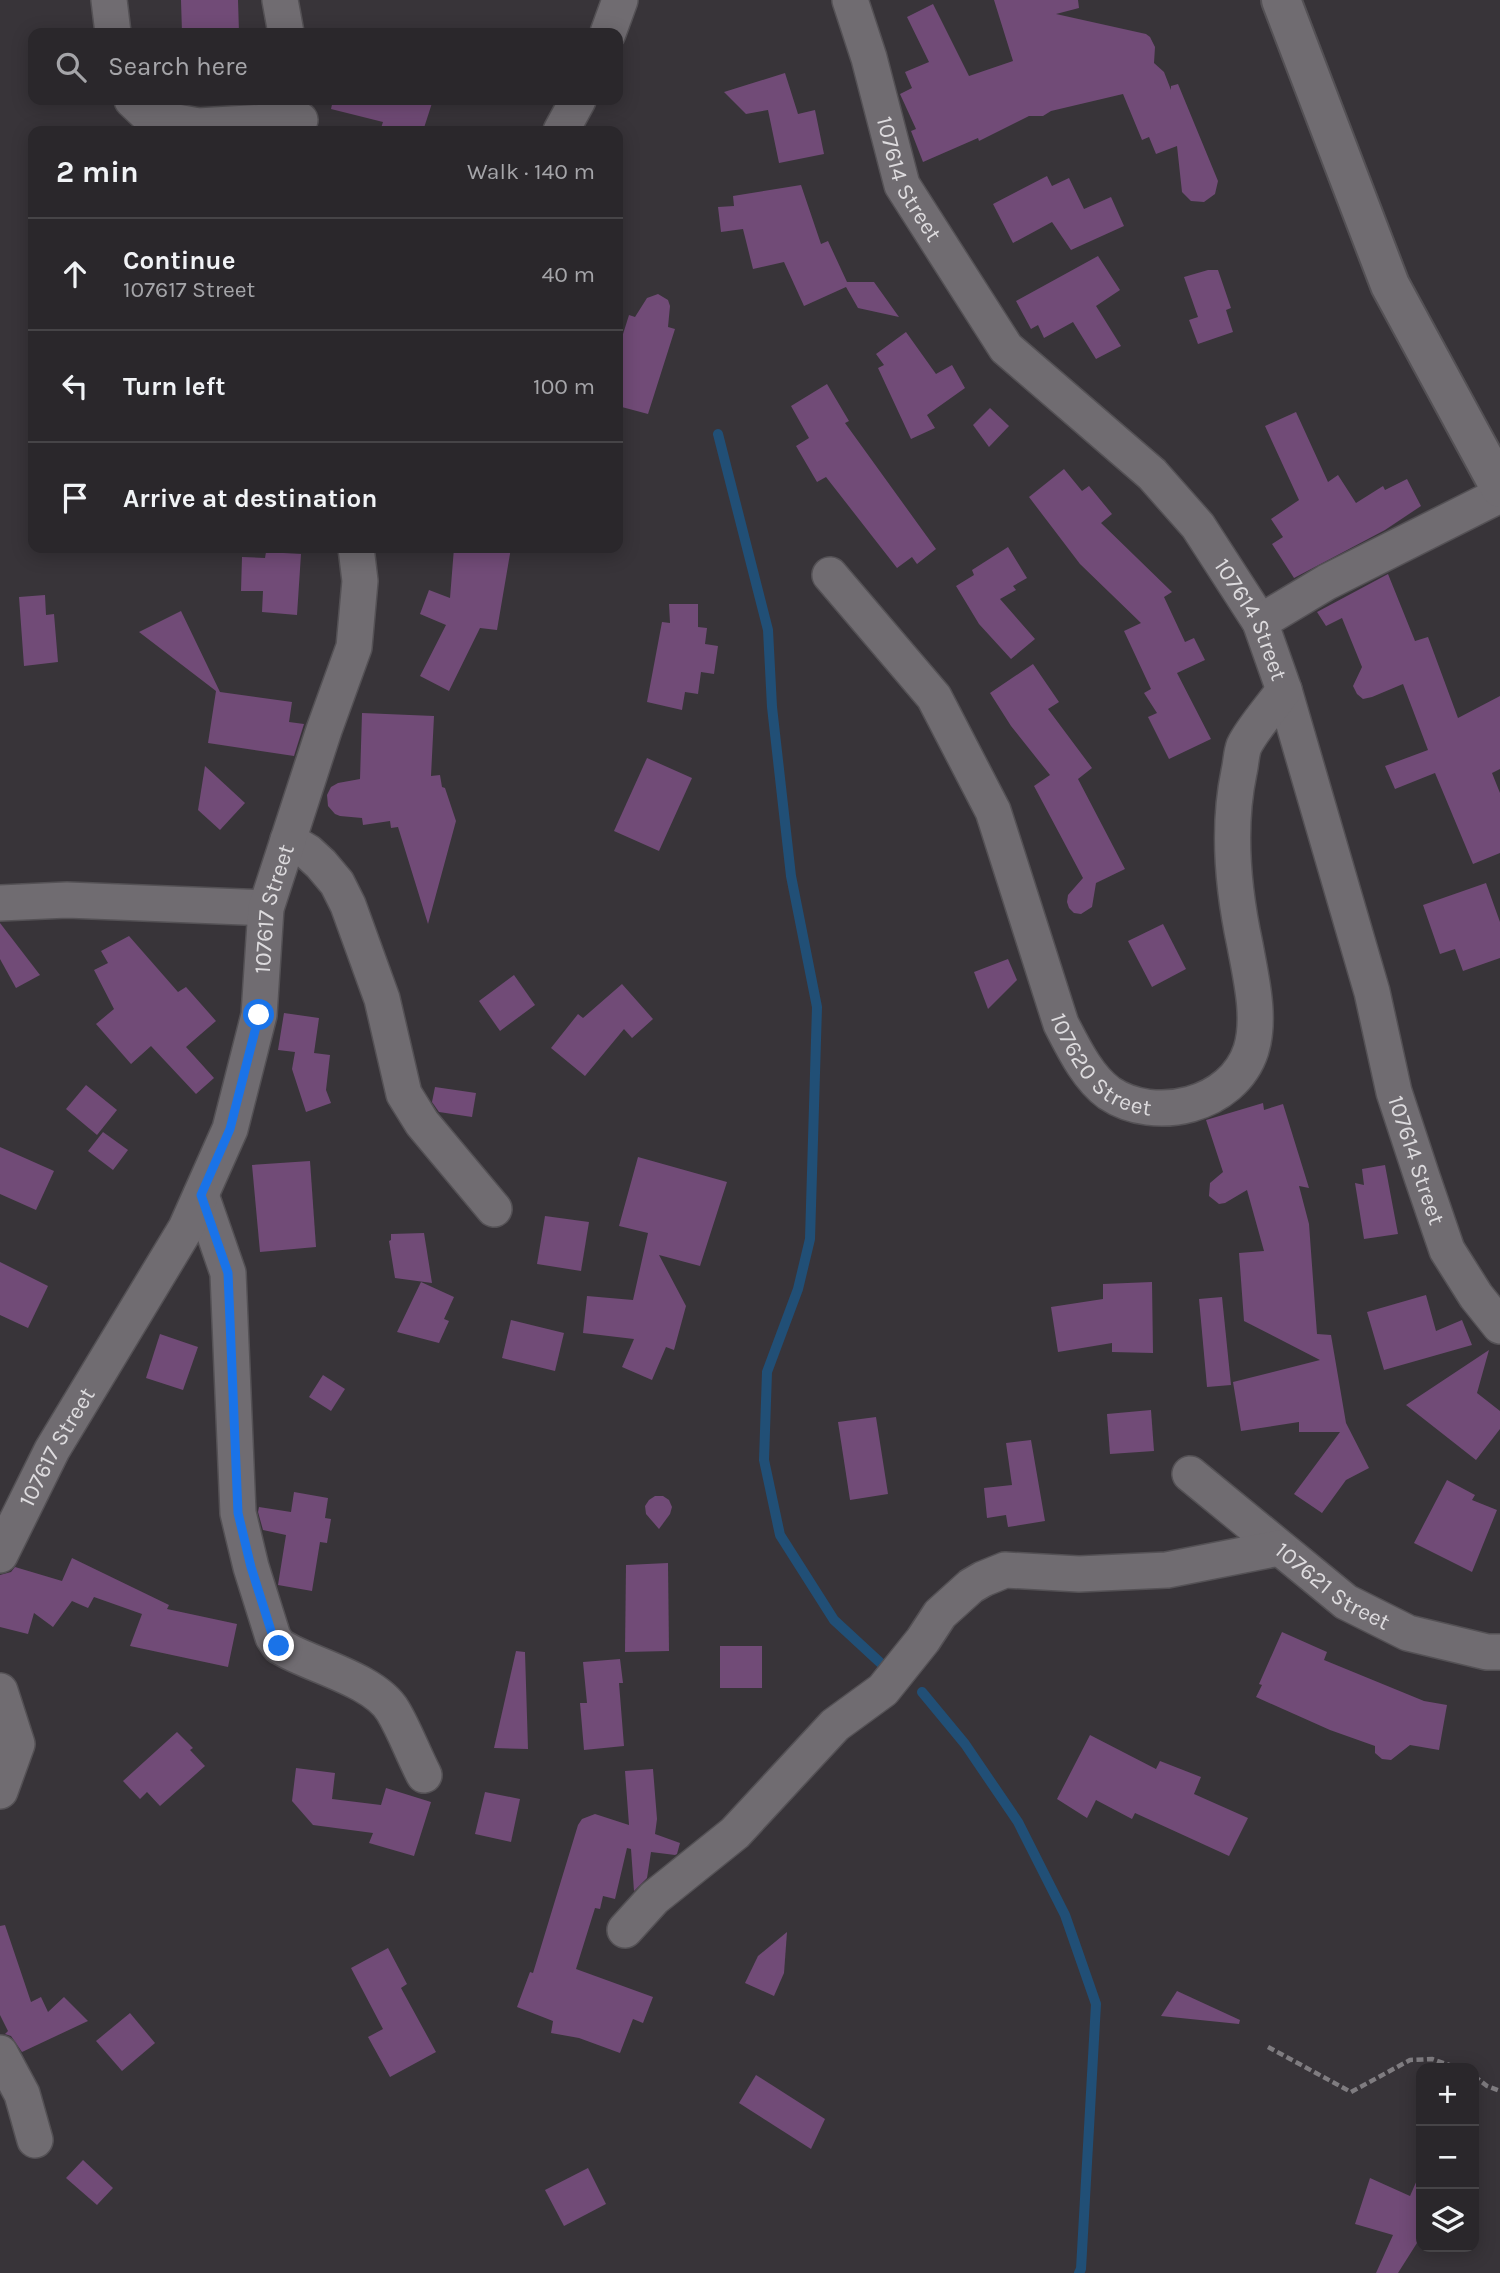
<!DOCTYPE html>
<html lang="en">
<head>
<meta charset="utf-8">
<style>
  :root { --surface:#2a272b; --page:#363337; --text:#f1f3f6; --muted:#a5a5a9; --line:#464447 }
  body { margin:0; font-family:Karla,sans-serif; background:var(--page); color:var(--text) }
  .controls { position:absolute; right:21px; bottom:21px; display:grid; overflow:hidden; border-radius:14px; box-shadow:0 4px 18px #0003 }
  .controls button { width:63px; height:63px; display:grid; place-items:center; padding:0; border:0; border-bottom:2px solid var(--line); background:var(--surface); color:var(--text); font:35px sans-serif }
  .stop { position:absolute; width:21px; height:21px; margin:-16px; border:5px solid #1a73e8; border-radius:50%; background:#fff }
  .stop.end { background:#1a73e8; border-color:#fff; box-shadow:0 2px 7px #0008 }
  .list { margin:0; padding:0; list-style:none }
  h2 { display:flex; justify-content:space-between; align-items:center; height:91px; margin:0; padding:0 28px; font-size:30px }
  h2 small { font-size:23px; font-weight:400; color:var(--muted) }
  .list li { display:grid; grid-template-columns:46px 1fr auto; gap:21px; align-items:center; box-sizing:border-box; height:112px; padding:0 28px; border-top:2px solid var(--line) }
  .list b { display:block; font-size:26px; white-space:nowrap }
  .list p { margin:0; font-size:23px; white-space:nowrap; color:var(--muted) }
  .list em { font-size:23px; font-style:normal; color:var(--muted) }
  .icon { flex:none; width:38px; height:38px; fill:none; stroke:currentColor; stroke-width:2; stroke-linecap:round; stroke-linejoin:round }
  .map { position:relative; flex:none; width:1500px; height:2273px; overflow:hidden }
  .search { position:absolute; background:var(--surface); box-shadow:0 4px 18px #0003; left:28px; top:28px; width:595px; height:77px; display:flex; align-items:center; gap:18px; box-sizing:border-box; padding:0 24px; border-radius:14px; color:var(--muted); font-size:26px }
  .panel { position:absolute; background:var(--surface); box-shadow:0 4px 18px #0003; left:28px; top:126px; width:595px; height:427px; border-radius:14px }
  .map>svg:first-child { display:block }
</style>
</head>
<body>
<div class="map">
<svg width="1500" height="2273" viewBox="0 0 1500 2273">
  <rect width="100%" height="100%" fill="#383439"/>
  <g fill="none" stroke-linecap="round" stroke-linejoin="round">
    <g stroke="#214f76" stroke-width="10">
      <polyline points="718,434 768,630 772,707 791,876 817,1007 810,1239 798,1289 767,1372 764,1460 780,1535 834,1620 886,1668"/>
      <polyline points="922,1692 965,1744 1018,1822 1065,1915 1096,2004 1081,2269 1079,2273"/>
    </g>
  </g>
  <g fill="#714b77">
    <polygon points="181,0 238,0 239,33 182,33"/>
    <polygon points="994,0 1078,0 1079,8 1056,14 1146,34 1150,37 1155,47 1154,63 1164,72 1171,90 1171,86 1178,84 1218,181 1215,194 1204,202 1191,201 1182,192 1177,146 1156,154 1149,137 1142,140 1123,94 1051,111 1043,116 1029,116 979,141 978,138 923,162 911,131 916,129 900,94 912,88 905,72 929,62 907,17 933,4 969,76 1013,61"/>
    <polygon points="785,73 798,114 815,110 824,154 779,163 768,110 746,114 724,92"/>
    <polygon points="333,100 433,100 423,131 380,131 383,122 331,109"/>
    <polygon points="1047,176 1052,186 1069,178 1084,209 1111,197 1124,226 1071,250 1052,222 1013,243 993,204"/>
    <polygon points="801,185 821,244 828,241 847,282 874,282 899,317 858,308 846,287 804,306 784,262 753,269 743,229 721,232 718,207 734,206 733,196"/>
    <polygon points="1098,256 1120,290 1096,306 1121,346 1096,359 1073,322 1044,338 1038,325 1031,329 1016,301"/>
    <polygon points="1208,270 1218,270 1231,308 1226,310 1233,332 1198,344 1189,320 1198,317 1184,277"/>
    <polygon points="658,294 668,300 670,306 668,327 675,329 648,414 618,406 618,350 629,315 635,317 647,298"/>
    <polygon points="906,332 936,374 952,365 965,388 927,415 935,428 911,439 878,368 884,365 876,354"/>
    <polygon points="827,384 849,421 845,423 936,549 917,564 912,557 897,568 826,477 817,482 796,446 809,438 791,406"/>
    <polygon points="990,408 1009,426 989,447 973,425"/>
    <polygon points="1296,412 1328,482 1338,475 1356,503 1383,486 1385,490 1407,479 1421,506 1385,530 1294,578 1272,544 1283,537 1271,519 1299,500 1265,426"/>
    <polygon points="1064,469 1082,491 1089,486 1112,514 1101,523 1172,592 1164,597 1185,642 1194,638 1205,660 1177,673 1211,739 1169,759 1148,717 1157,713 1144,693 1151,689 1124,631 1141,623 1080,564 1029,497"/>
    <polygon points="1008,547 1027,578 1013,586 1016,590 1000,599 1035,639 1011,659 979,624 956,586 974,575 972,570"/>
    <polygon points="454,548 511,548 497,630 480,628 449,691 420,676 446,625 420,614 429,590 450,598"/>
    <polygon points="266,552 301,554 297,615 262,612 263,591 241,591 242,557 265,558"/>
    <polygon points="1388,574 1415,641 1428,637 1458,718 1500,696 1500,769 1492,773 1500,793 1500,853 1473,864 1435,773 1395,789 1385,766 1428,750 1403,684 1372,697 1363,699 1357,694 1353,686 1362,667 1342,618 1326,626 1317,612"/>
    <polygon points="45,595 46,615 54,614 58,662 24,666 19,597"/>
    <polygon points="669,604 698,604 698,627 707,628 705,644 718,646 714,674 701,672 698,694 685,692 682,710 647,702 662,622 670,623"/>
    <polygon points="181,611 220,692 292,702 289,722 304,724 294,756 208,743 216,691 139,632"/>
    <polygon points="1033,664 1059,702 1048,709 1092,768 1078,779 1125,869 1096,883 1092,907 1081,914 1074,913 1069,908 1067,902 1068,895 1083,878 1034,786 1050,775 1011,726 990,693"/>
    <polygon points="362,713 434,716 431,776 440,775 442,787 445,788 456,821 428,924 398,827 391,828 390,821 363,825 362,818 340,816 335,814 328,806 327,795 331,787 338,783 360,779"/>
    <polygon points="647,758 692,778 659,851 614,831"/>
    <polygon points="205,766 245,803 220,830 198,810"/>
    <polygon points="1486,883 1500,922 1500,958 1463,971 1455,949 1440,954 1423,905"/>
    <polygon points="0,923 40,975 16,988 0,959"/>
    <polygon points="1163,924 1186,969 1152,987 1128,941"/>
    <polygon points="129,936 178,992 186,987 216,1021 186,1047 214,1078 196,1094 151,1046 131,1064 96,1024 114,1009 94,970 108,963 101,951"/>
    <polygon points="1008,959 1017,980 988,1009 974,972"/>
    <polygon points="514,975 535,1005 500,1031 479,1001"/>
    <polygon points="622,984 653,1019 632,1038 624,1029 585,1076 551,1048 578,1014 583,1018"/>
    <polygon points="284,1013 319,1018 314,1053 330,1055 326,1090 331,1103 306,1112 292,1069 295,1052 278,1050"/>
    <polygon points="86,1085 117,1110 97,1135 66,1109"/>
    <polygon points="435,1087 476,1093 472,1117 439,1112 432,1102"/>
    <polygon points="1263,1103 1264,1110 1283,1104 1309,1188 1299,1186 1309,1224 1317,1334 1331,1335 1346,1423 1369,1468 1346,1480 1322,1513 1294,1494 1340,1432 1299,1432 1299,1422 1241,1431 1233,1382 1320,1360 1244,1321 1239,1253 1264,1251 1247,1190 1225,1203 1219,1204 1209,1196 1210,1183 1223,1172 1206,1120"/>
    <polygon points="103,1132 128,1150 113,1170 88,1151"/>
    <polygon points="0,1147 54,1171 36,1210 0,1194"/>
    <polygon points="638,1157 727,1182 700,1266 659,1255 686,1306 674,1350 666,1347 652,1380 622,1367 634,1339 583,1333 587,1296 633,1300 648,1233 619,1226"/>
    <polygon points="310,1161 316,1247 260,1252 252,1165"/>
    <polygon points="1385,1165 1398,1234 1364,1239 1355,1183 1364,1185 1362,1169"/>
    <polygon points="545,1216 589,1222 581,1271 537,1264"/>
    <polygon points="424,1233 432,1283 395,1278 389,1241 391,1240 391,1234"/>
    <polygon points="0,1262 48,1286 28,1328 0,1315"/>
    <polygon points="421,1282 454,1297 444,1319 449,1321 439,1343 397,1332"/>
    <polygon points="1152,1282 1153,1353 1112,1352 1112,1343 1058,1352 1051,1307 1103,1299 1103,1284"/>
    <polygon points="1426,1295 1436,1331 1462,1320 1472,1345 1384,1370 1367,1312"/>
    <polygon points="1222,1297 1231,1385 1207,1387 1199,1299"/>
    <polygon points="511,1320 564,1333 555,1371 502,1358"/>
    <polygon points="160,1334 198,1347 183,1390 146,1378"/>
    <polygon points="1489,1350 1477,1393 1500,1411 1500,1429 1476,1460 1406,1405"/>
    <polygon points="323,1375 345,1389 331,1411 309,1397"/>
    <polygon points="1151,1410 1154,1451 1110,1454 1107,1414"/>
    <polygon points="876,1417 888,1494 850,1500 838,1422"/>
    <polygon points="1031,1440 1045,1521 1008,1527 1006,1515 987,1518 984,1488 1012,1485 1006,1443"/>
    <polygon points="1447,1480 1475,1495 1472,1500 1497,1510 1472,1572 1414,1543"/>
    <polygon points="294,1492 328,1498 325,1518 331,1519 327,1543 320,1542 312,1591 278,1585 286,1535 263,1530 258,1512 259,1507 291,1512"/>
    <polygon points="655,1496 663,1496 669,1500 672,1507 670,1514 659,1529 646,1514 645,1506 649,1500"/>
    <polygon points="72,1558 169,1605 167,1609 237,1624 228,1667 130,1646 142,1614 94,1597 88,1608 72,1601 53,1627 34,1613 28,1634 0,1627 0,1575 11,1572 15,1567 62,1581"/>
    <polygon points="668,1563 669,1651 625,1652 626,1565"/>
    <polygon points="1282,1632 1327,1652 1324,1660 1424,1701 1447,1705 1439,1750 1410,1745 1391,1760 1382,1759 1375,1753 1375,1746 1330,1730 1256,1697 1262,1685 1259,1684"/>
    <rect x="720" y="1646" width="42" height="42"/>
    <polygon points="516,1651 525,1652 528,1749 494,1748"/>
    <polygon points="620,1659 623,1683 619,1683 624,1746 584,1750 580,1703 587,1703 583,1662"/>
    <polygon points="177,1732 193,1748 190,1750 205,1766 160,1806 147,1792 140,1799 123,1781"/>
    <polygon points="1090,1735 1156,1769 1160,1761 1201,1777 1194,1794 1248,1818 1229,1856 1135,1813 1132,1819 1096,1800 1087,1818 1057,1799"/>
    <polygon points="296,1768 335,1773 332,1799 381,1805 386,1788 431,1802 414,1856 369,1843 373,1833 313,1825 292,1801"/>
    <polygon points="653,1769 657,1819 655,1834 680,1843 677,1854 675,1855 651,1852 647,1878 634,1891 631,1849 627,1848 615,1899 603,1896 600,1909 595,1908 576,1969 653,1997 643,2023 633,2019 620,2053 579,2038 551,2033 553,2021 517,2007 530,1972 533,1973 578,1825 582,1819 595,1814 629,1825 625,1771"/>
    <polygon points="485,1792 520,1799 511,1842 475,1834"/>
    <polygon points="5,1925 31,2002 41,1997 48,2012 64,1997 88,2021 22,2052 11,2036 5,2034 8,2031 0,2015 0,1926"/>
    <polygon points="787,1932 784,1973 774,1996 745,1983 758,1956"/>
    <polygon points="388,1948 407,1984 401,1988 436,2052 390,2077 368,2037 383,2029 351,1968"/>
    <polygon points="1177,1991 1240,2020 1239,2024 1161,2016"/>
    <polygon points="130,2013 155,2043 122,2071 96,2041"/>
    <polygon points="756,2075 825,2119 811,2149 739,2103"/>
    <polygon points="83,2160 113,2188 97,2205 66,2178"/>
    <polygon points="588,2168 606,2204 564,2226 545,2190"/>
    <polygon points="1421,2171 1421,2244 1417,2243 1398,2273 1376,2273 1393,2235 1355,2224 1370,2178 1410,2196"/>
  </g>
  <g fill="none" stroke-linecap="round" stroke-linejoin="round">
    <g stroke="#545155" stroke-width="38">
      <g id="minor">
        <polyline points="109,0 113,33"/>
        <polyline points="280,0 286,33"/>
        <path id="s1" d="M850 0 869 58 902 185 1006 348 1152 474 1198 526 1260 622 1284 690 1372 992 1394 1092 1422 1177 1447 1250 1476 1296 1500 1326"/>
        <polyline points="608,33 620,0"/>
        <polyline points="132,100 150,117 198,126 300,120"/>
        <polyline points="561,131 578,100"/>
        <path id="s2" d="M830 575 934 697 993 811 1061 1024C1073 1047 1087 1077 1109 1093 1155 1124 1233 1106 1251 1050 1261 1018 1251 978 1245 945 1233 889 1227 829 1239 772 1241 764 1241 754 1244 746 1252 729 1273 706 1284 690"/>
        <polyline points="1260,622 1327,582 1500,495"/>
        <polyline points="288,840 308,852 321,864 337,883 348,905 382,999 404,1094 422,1123 494,1209"/>
        <polyline points="0,903 67,900 266,908"/>
        <path d="M201 1195 228 1273 238 1513 251 1567 273 1637 279 1646 290 1652C319 1667 376 1682 393 1711 405 1731 413 1754 424 1775"/>
        <path id="s3" d="M1190 1474 1346 1602 1408 1633 1487 1652H1500"/>
        <path id="s4" d="M0 1555 52 1450 186 1228 230 1129 259 1015 266 908 324 730 354 647 360 581 356 548"/>
        <polyline points="0,1691 17,1744 0,1791"/>
        <polyline points="625,1930 654,1898 735,1833 835,1725 883,1690 923,1640 940,1614 971,1586 983,1579 1005,1570 1079,1574 1167,1570 1279,1548"/>
        <polyline points="0,2053 22,2094 35,2140"/>
      </g>
    </g>
    <g stroke="#545155" stroke-width="42">
      <polyline id="secondary" points="1281,0 1390,285 1500,488"/>
    </g>
    <g stroke="#7f7c80" stroke-width="4.5" stroke-dasharray="7 3.5" stroke-linecap="butt">
      <polyline points="1268,2047 1351,2092 1410,2060 1432,2059 1458,2068"/>
      <polyline points="1474,2076 1487,2086 1500,2091"/>
    </g>
    <use href="#minor" stroke="#706c71" stroke-width="35"/>
    <use href="#secondary" stroke="#706c71" stroke-width="38"/>
  </g>
  <g fill="none" stroke-linecap="round" stroke-linejoin="round">
    <polyline stroke="#1a73e8" stroke-width="9" points="259,1015 230,1129 201,1195 228,1273 238,1513 251,1567 273,1637 279,1646"/>
  </g>
  <g text-anchor="middle" stroke-width="7" stroke-linejoin="round" paint-order="stroke">
    <g font-size="23" fill="#dddbde" stroke="#383439">
      <text dy="8" stroke="none"><textPath href="#s1" startOffset="189">107614 Street</textPath></text>
      <text dy="8" stroke="none"><textPath href="#s1" startOffset="756">107614 Street</textPath></text>
      <text dy="8" stroke="none"><textPath href="#s4" startOffset="710">107617 Street</textPath></text>
      <text dy="8" stroke="none"><textPath href="#s2" startOffset="572">107620 Street</textPath></text>
      <text dy="8" stroke="none"><textPath href="#s1" startOffset="1323">107614 Street</textPath></text>
      <text dy="8" stroke="none"><textPath href="#s4" startOffset="122">107617 Street</textPath></text>
      <text dy="8" stroke="none"><textPath href="#s3" startOffset="182">107621 Street</textPath></text>
    </g>
  </g>
</svg>
<div class="controls">
<button>+</button>
<button>−</button>
<button><svg class="icon" aria-label="layers" viewBox="0 0 24 24"><path d="M12 4l9 5-9 5-9-5zM3 14l9 5 9-5"/></svg></button>
</div>
<div class="stop" style="left:259px;top:1015px"></div>
<div class="stop end" style="left:279px;top:1646px"></div>
<div class="search"><svg class="icon" aria-label="search" viewBox="0 0 24 24"><circle cx="10" cy="10" r="6"/><path d="M15 15l6 6"/></svg>Search here</div>
<section class="panel">
<h2>2 min<small>Walk · 140 m</small></h2>
<ul class="list">
<li><svg class="icon" aria-label="ahead" viewBox="0 0 24 24"><path d="M12 20V5M6 11l6-6 6 6"/></svg><div><b>Continue</b><p>107617 Street</p></div><em>40 m</em></li>
<li><svg class="icon" aria-label="left" viewBox="0 0 24 24"><path d="M17 20v-9H6M10 6l-5 5 5 5"/></svg><div><b>Turn left</b></div><em>100 m</em></li>
<li><svg class="icon" aria-label="arrive" viewBox="0 0 24 24"><path d="M6 21V4h12l-3 4 3 4H6"/></svg><div><b>Arrive at destination</b></div></li>
</ul>
</section>
</div>
</body>
</html>
